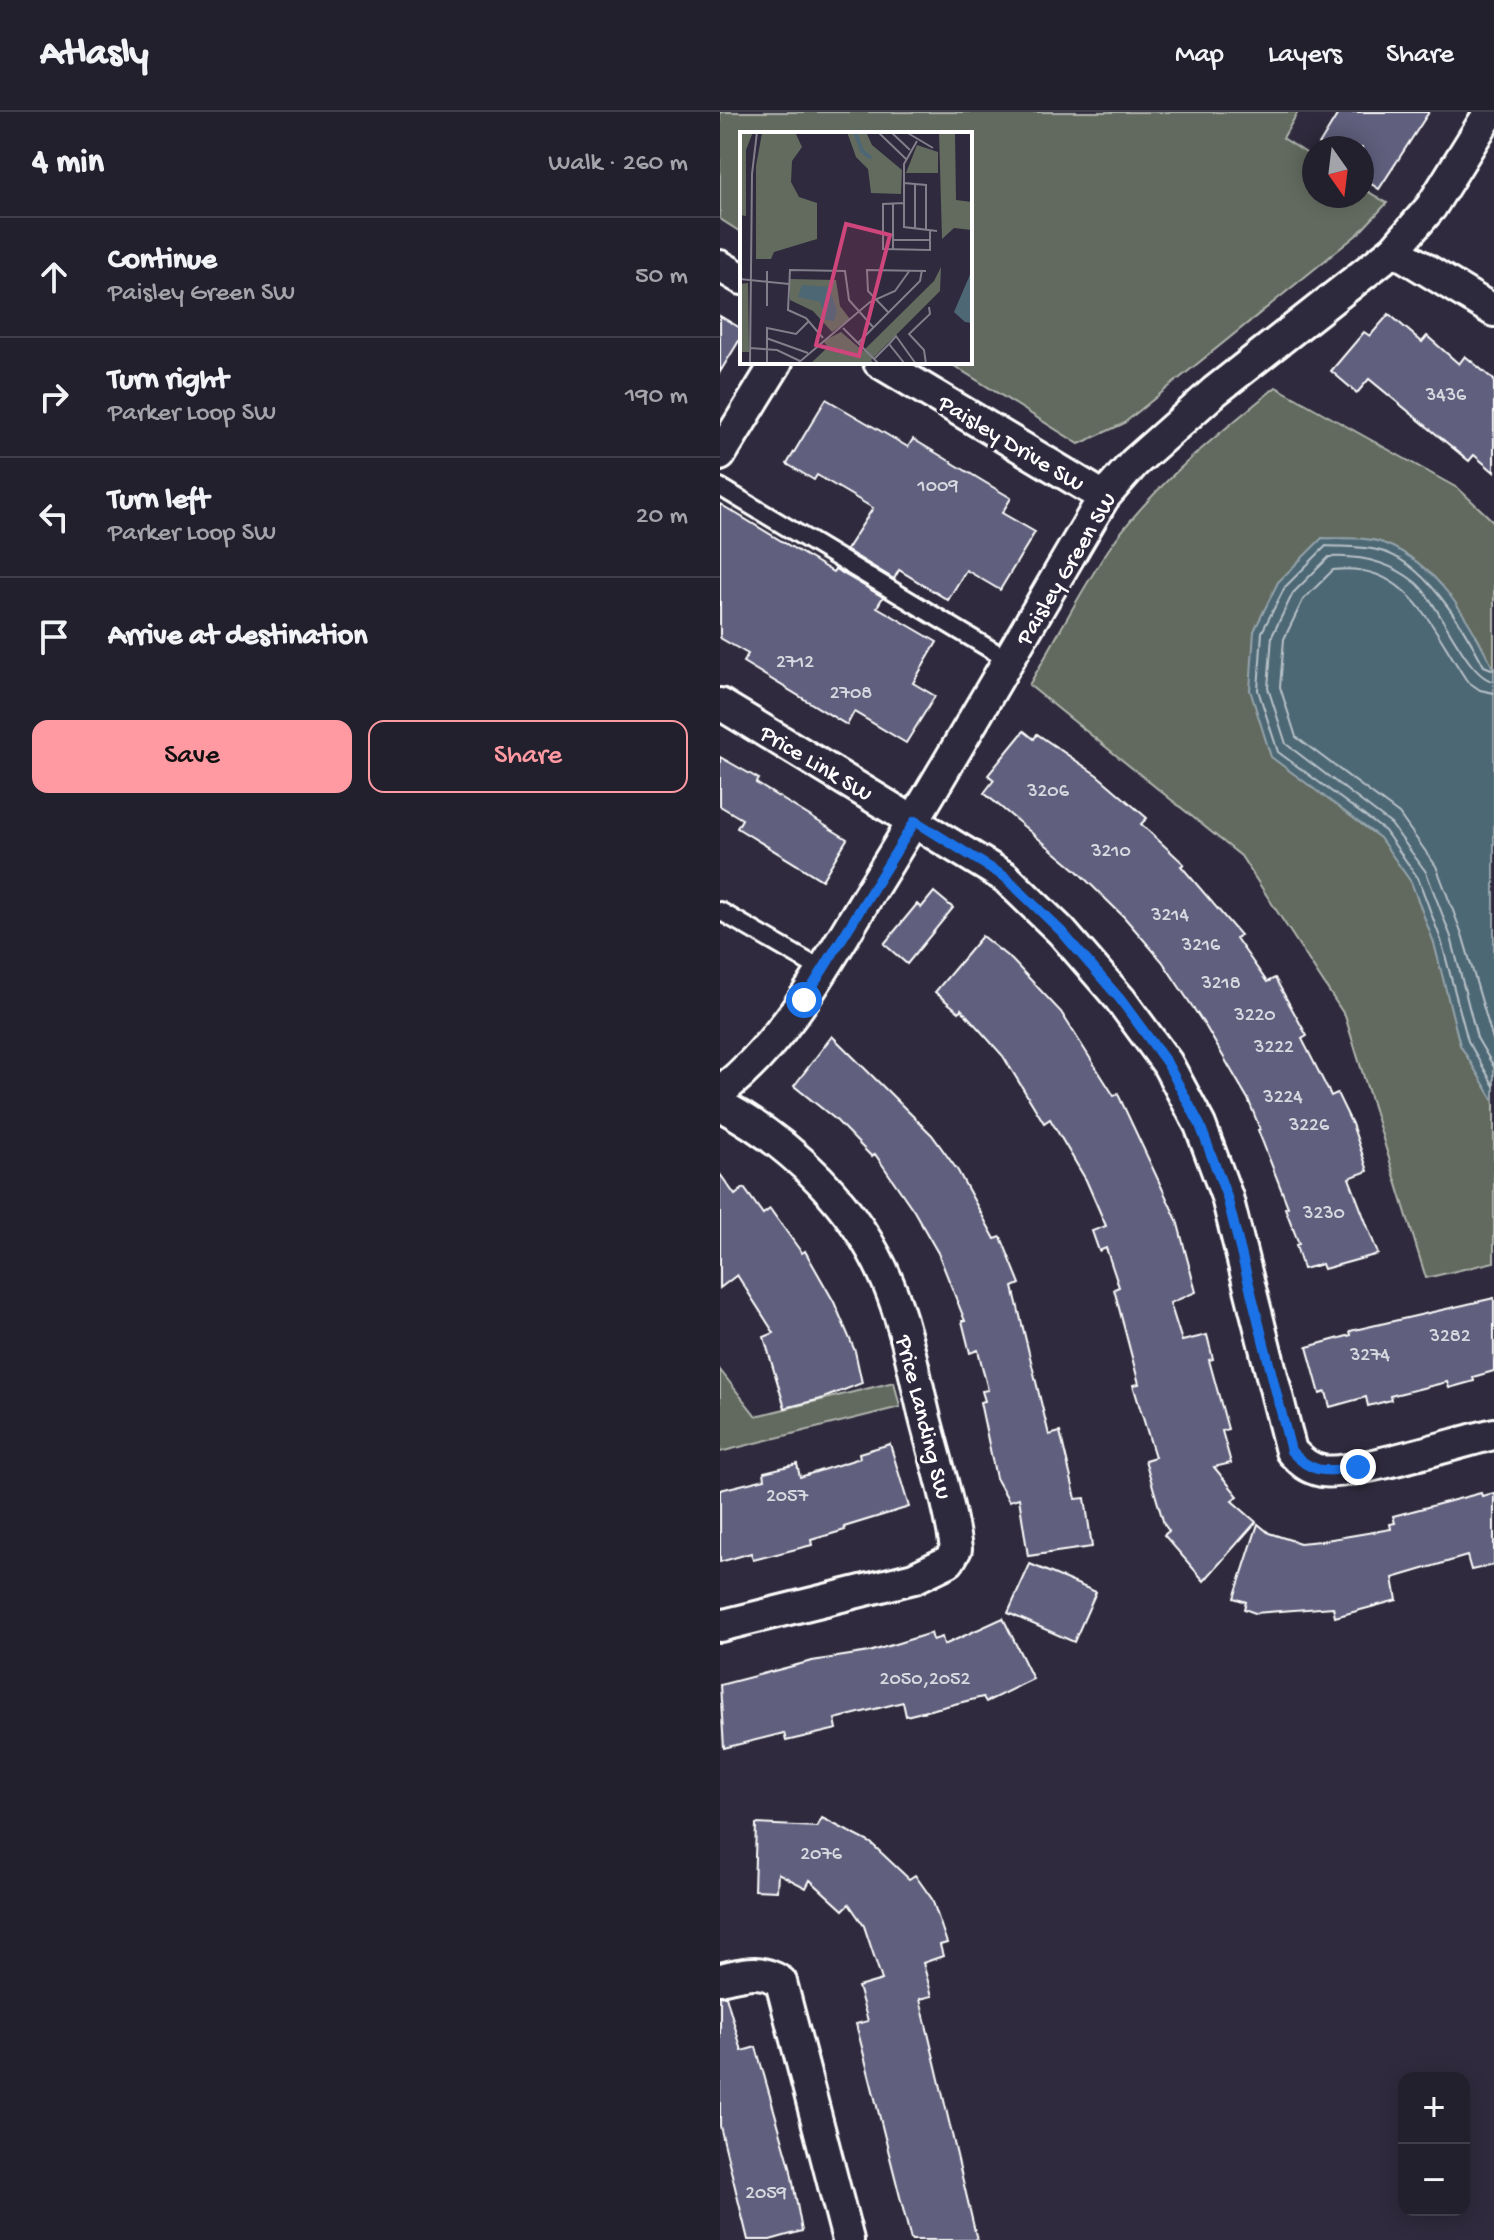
<!DOCTYPE html>
<html lang="en">
<head>
<meta charset="utf-8">
<style>
  :root { --surface:#23202e; --page:#2b2836; --text:#f1f3f6; --muted:#a3a3aa; --line:#403e4a; --accent:#ff9aa2 }
  body { margin:0; font-family:"Gochi Hand",sans-serif; background:var(--page); color:var(--text) }
  .controls { position:absolute; right:24px; bottom:24px; display:grid; overflow:hidden; border-radius:16px; box-shadow:0 4px 20px #0003 }
  .controls button { width:72px; height:72px; display:grid; place-items:center; padding:0; border:0; border-bottom:2px solid var(--line); background:var(--surface); color:var(--text); font:40px sans-serif }
  .compass { position:absolute; left:582px; top:24px; width:72px; height:72px; border-radius:50%; background:var(--surface); box-shadow:0 4px 20px #0003; rotate:166deg }
  .stop { position:absolute; width:24px; height:24px; margin:-18px; border:6px solid #1a73e8; border-radius:50%; background:#fff }
  .stop.end { background:#1a73e8; border-color:#fff; box-shadow:0 2px 8px #0008 }
  .list { margin:0; padding:0; list-style:none }
  h2 { display:flex; justify-content:space-between; align-items:center; height:104px; margin:0; padding:0 32px; font-size:34px }
  h2 small { font-size:26px; font-weight:400; color:var(--muted) }
  .list li { display:grid; grid-template-columns:52px 1fr auto; gap:24px; align-items:center; box-sizing:border-box; height:120px; padding:0 32px; border-top:2px solid var(--line) }
  .list b { display:block; font-size:30px; white-space:nowrap }
  .list p { margin:0; font-size:26px; white-space:nowrap; color:var(--muted) }
  .list em { font-size:26px; font-style:normal; color:var(--muted) }
  .actions { display:flex; gap:16px; padding:24px 32px }
  .actions a { flex:1; padding:18px 0; border:2px solid var(--accent); border-radius:16px; text-align:center; font-size:28px; color:var(--accent) }
  .actions .main { background:var(--accent); color:#111 }
  .icon { flex:none; width:44px; height:44px; fill:none; stroke:currentColor; stroke-width:2; stroke-linecap:round; stroke-linejoin:round }
  .map { position:relative; flex:none; width:774px; height:2128px; overflow:hidden }
  header { display:flex; align-items:center; gap:48px; box-sizing:border-box; height:112px; padding:0 40px; background:var(--surface); border-bottom:2px solid var(--line) }
  header strong { font-size:38px }
  nav { display:flex; gap:44px; margin-inline-start:auto; font-size:28px }
  main { display:flex }
  aside { flex:1; background:var(--surface) }
  .map>svg:first-child { display:block }
</style>
</head>
<body>
<header>
<strong>Atlasly</strong>
<nav><a>Map</a><a>Layers</a><a>Share</a></nav>
</header>
<main>
<aside>
<h2>4 min<small>Walk · 260 m</small></h2>
<ul class="list">
<li><svg class="icon" aria-label="ahead" viewBox="0 0 24 24"><path d="M12 20V5M6 11l6-6 6 6"/></svg><div><b>Continue</b><p>Paisley Green SW</p></div><em>50 m</em></li>
<li><svg class="icon" aria-label="right" viewBox="0 0 24 24"><path d="M7 20v-9h11M14 6l5 5-5 5"/></svg><div><b>Turn right</b><p>Parker Loop SW</p></div><em>190 m</em></li>
<li><svg class="icon" aria-label="left" viewBox="0 0 24 24"><path d="M17 20v-9H6M10 6l-5 5 5 5"/></svg><div><b>Turn left</b><p>Parker Loop SW</p></div><em>20 m</em></li>
<li><svg class="icon" aria-label="arrive" viewBox="0 0 24 24"><path d="M6 21V4h12l-3 4 3 4H6"/></svg><div><b>Arrive at destination</b></div></li>
</ul>
<div class="actions"><a class="main">Save</a><a>Share</a></div>
</aside>
<div class="map">
<svg width="774" height="2128" viewBox="0 0 774 2128">
  <rect width="100%" height="100%" fill="#2f2a3d"/>
  <filter id="ink" filterUnits="userSpaceOnUse"><feTurbulence type="fractalNoise" baseFrequency=".0125" numOctaves="2"/><feDisplacementMap in="SourceGraphic" scale="16" xChannelSelector="R" yChannelSelector="G"/><feConvolveMatrix kernelMatrix="1 2 1 2 8 2 1 2 1" color-interpolation-filters="sRGB"/></filter>
  <g filter="url(#ink)">
    <g fill="#626b5e" stroke="#b0b5ae" stroke-width="2">
      <polygon points="0,0 578,0 563,26 594,46 594,84 642,84 642,76 667,91 639,121 403,312 359,332 228,250 250,250 250,22 22,22 22,121 0,107"/>
      <path d="M556 275 739 377 774 410V1150L706 1166 625 904 521 744 309 573C337 526 362 475 393 431 438 369 498 322 556 275Z"/>
      <polygon points="0,1258 36,1304 174,1270 180,1295 0,1340"/>
    </g>
    <path fill="#4e6775" stroke="#95a4ac" stroke-width="2" d="M602 426C621 427 646 424 663 431 717 451 750 508 774 558V989L740 933 714 831 691 770 660 726 551 645 530 578 534 519 558 470Z"/>
    <g fill="none" stroke-linecap="round" stroke-linejoin="round">
      <g stroke="#b8c2c8" stroke-width="2">
        <path d="M774 558 764 554C744 515 703 447 657 438 641 434 623 435 606 434L565 475 542 520 538 578 558 640 665 719 698 766 721 828 748 929 774 974"/>
        <path d="M774 569C747 567 719 489 695 470 670 450 640 443 609 445L573 481 552 524 548 576 566 632 671 712 706 760 731 825 757 926 774 955"/>
        <path d="M774 581 760 578 747 569C712 517 689 449 613 458L583 488 564 527 560 575 576 625 679 702 716 754 742 822 774 931"/>
      </g>
    </g>
    <g fill="#60617e" stroke="#fff" stroke-width="2">
      <polygon points="619,0 709,0 659,77 642,66 642,36 597,36"/>
      <polygon points="669,202 702,230 707,224 739,252 745,244 774,268 774,360 754,343 749,349 649,267 637,281 611,259 644,220 650,224"/>
      <polygon points="0,204 22,217 22,224 0,260"/>
      <polygon points="106,287 188,335 193,327 291,386 282,401 315,420 280,478 246,458 228,488 179,458 174,467 126,438 153,396 97,363 94,368 67,352"/>
      <polygon points="0,392 113,460 115,457 163,485 157,495 217,530 193,571 215,584 186,631 134,600 127,613 23,550 28,542 0,526"/>
      <polygon points="304,619 314,627 317,622 377,663 427,706 421,712 464,752 461,754 520,823 516,826 547,870 555,866 587,924 582,927 611,984 617,981 632,1012 648,1059 629,1066 658,1142 604,1157 602,1152 583,1157 576,1133 579,1132 565,1096 568,1095 538,1018 540,1017 528,987 486,915 442,849 404,805 356,758 264,681 274,668 268,663"/>
      <polygon points="0,645 39,667 36,671 127,727 102,768 17,716 22,707 0,694"/>
      <polygon points="214,780 233,796 187,852 164,832 197,792 201,796"/>
      <polygon points="262,824 292,848 341,900 394,984 398,982 457,1108 476,1180 450,1191 462,1229 487,1223 493,1247 489,1248 508,1317 502,1319 511,1351 494,1355 518,1384 512,1389 536,1410 484,1469 444,1423 449,1419 444,1412 425,1348 435,1345 413,1273 419,1272 394,1177 399,1175 386,1136 379,1139 372,1119 386,1114 366,1068 330,1007 324,1011 283,944 241,897 239,900 215,880"/>
      <polygon points="112,924 212,1023 238,1059 275,1127 281,1125 300,1172 293,1175 329,1323 340,1320 356,1387 365,1386 372,1435 308,1444 299,1386 289,1389 276,1366 260,1290 265,1289 262,1279 268,1278 258,1238 250,1241 242,1209 245,1209 218,1141 194,1099 155,1042 152,1045 115,1007 74,974"/>
      <polygon points="0,1062 15,1083 24,1076 43,1102 50,1097 82,1141 85,1139 114,1190 135,1239 142,1271 101,1287 65,1296 44,1225 54,1221 17,1163 0,1176"/>
      <polygon points="774,1186 774,1259 753,1265 754,1269 729,1276 727,1270 670,1284 671,1288 648,1294 646,1285 610,1295 606,1280 600,1282 587,1235 631,1223 630,1219"/>
      <polygon points="170,1332 189,1395 124,1415 125,1418 91,1428 92,1433 33,1448 31,1441 0,1450 0,1378 45,1367 44,1360 77,1352 80,1365 140,1346 139,1341"/>
      <polygon points="761,1381 762,1384 774,1381 774,1453 751,1458 747,1444 673,1466 677,1488 615,1505 613,1495 535,1501 524,1497 526,1490 514,1486 538,1412 549,1421 580,1431 600,1429 671,1417 670,1412 675,1411 673,1404"/>
      <polygon points="310,1452 376,1480 354,1530 288,1501"/>
      <polygon points="283,1506 313,1567 266,1590 263,1585 186,1604 183,1590 115,1607 117,1617 66,1629 64,1621 4,1636 0,1573 92,1549 149,1540 211,1521 213,1528 222,1525 224,1533"/>
      <polygon points="102,1706 151,1731 189,1767 195,1763 212,1787 227,1831 220,1833 223,1844 203,1851 212,1884 200,1887 257,2128 191,2128 136,1912 148,1909 138,1875 162,1868 144,1814 129,1792 123,1798 90,1768 86,1776 58,1761 57,1779 34,1778 36,1712 97,1715"/>
      <polygon points="0,1884 6,1884 22,1939 36,1935 70,2054 82,2119 50,2128 28,2128 0,2014"/>
    </g>
    <g fill="none" stroke-linecap="round" stroke-linejoin="round">
      <g stroke="#fff" stroke-width="22">
        <g id="service">
          <polyline points="0,375 290,549"/>
          <polyline points="0,799 102,858"/>
        </g>
      </g>
      <g stroke="#fff" stroke-width="36">
        <g id="minor">
          <polyline points="674,138 774,199"/>
          <polyline points="0,154 22,167"/>
          <polyline points="159,250 384,385"/>
          <polyline points="0,343 57,250"/>
          <path d="M0 592 285 765 341 819 400 887 447 951 480 1013 507 1085 571 1339C581 1349 587 1356 602 1359 631 1364 739 1330 774 1322"/>
          <path d="M0 980C67 928 108 849 152 777 232 648 306 516 384 385L414 351 495 279 674 138 711 95 770 0"/>
          <path d="M0 993C72 1031 137 1095 168 1171 186 1214 194 1261 205 1306 216 1349 230 1393 236 1437L229 1449 194 1466 0 1514"/>
          <path d="M0 1867C23 1862 40 1855 61 1870L128 2128"/>
        </g>
      </g>
      <use href="#service" stroke="#2f2a3d" stroke-width="16"/>
      <use href="#minor" stroke="#2f2a3d" stroke-width="30"/>
    </g>
  </g>
  <g fill="none" stroke-linecap="round" stroke-linejoin="round" filter="url(#ink)">
    <path stroke="#1a73e8" stroke-width="10" d="M84 888 195 709 285 765 341 819 400 887 447 951 480 1013 507 1085 571 1339C594 1364 607 1359 638 1355"/>
  </g>
  <g text-anchor="middle" stroke-width="6" stroke-linejoin="round" paint-order="stroke">
    <g font-size="20" fill="#d7d8df">
      <text x="726" y="288">3436</text>
      <text x="218" y="379">1009</text>
      <text x="75" y="555">2712</text>
      <text x="131" y="586">2708</text>
      <text x="328" y="684">3206</text>
      <text x="391" y="744">3210</text>
      <text x="450" y="808">3214</text>
      <text x="481" y="838">3216</text>
      <text x="501" y="876">3218</text>
      <text x="535" y="908">3220</text>
      <text x="554" y="940">3222</text>
      <text x="563" y="990">3224</text>
      <text x="589" y="1018">3226</text>
      <text x="604" y="1106">3230</text>
      <text x="730" y="1229">3282</text>
      <text x="650" y="1248">3274</text>
      <text x="67" y="1389">2057</text>
      <text x="205" y="1572">2050,2052</text>
      <text x="101" y="1747">2076</text>
      <text x="46" y="2086">2059</text>
    </g>
    <g font-size="24" fill="#fff" stroke="#2f2a3d">
      <text transform="translate(292 330) rotate(31)" y="8">Paisley Drive SW</text>
      <text transform="translate(345 456) rotate(-59)" y="8">Paisley Green SW</text>
      <text transform="translate(97 650) rotate(31)" y="8">Price Link SW</text>
      <text transform="translate(205 1305) rotate(76)" y="8">Price Landing SW</text>
    </g>
  </g>
  <g transform="translate(20 20)">
    <rect width="232" height="232" fill="#2f2a3d"/>
    <path d="M0 0H13L6 18V84L0 83ZM55 0 62 15 52 29 51 50 59 65 77 71V107L34 120 31 127H16V34L22 1ZM107 0H126L132 13 162 38 161 62 131 61 128 37 116 25ZM199 0H215L216 68 232 70V98L214 96 202 107ZM177 13 198 20V41H166ZM201 135 200 159 131 228 135 232H70L88 215 83 209 101 200 123 219 194 149ZM50 147 96 148 100 174 110 187 92 200 73 179 50 168ZM8 151 9 220H0V152Z" fill="#626b5e"/>
    <path d="M232 138V191L225 190 214 180ZM62 153 89 155 97 179 94 189 86 188 80 170 58 165Z" fill="#4e6775"/>
    <path fill="none" stroke="#4e6775" stroke-width="4" d="M115 0 122 19 131 26"/>
    <path fill="none" stroke="#827f8b" stroke-width="2" d="M138 0 166 27M151 0 170 18M166 0 193 16M177 9 164 32V95L197 99M164 51 186 53V97M175 51V97M164 71 143 72V117L190 118V98M153 108H191M153 118V71M0 147 49 152M27 174V139M148 180 128 159 127 138 186 139M103 196 139 232M26 206 68 221M83 206 66 186 48 178 50 138 105 139 109 168 133 195M118 211 180 149 182 138M149 212 156 204 176 232M10 216 37 218 60 229M134 227 149 212 165 232M10 232 12 42 17 0M27 232V196L56 202 69 189M57 232 130 170 155 159 170 138M186 232 184 218 169 202 190 182 189 175"/>
    <path fill="#ce467c" fill-opacity="0.15" stroke="#ce467c" stroke-width="4" d="M106 92 150 103 119 224 76 213Z"/>
    <rect width="232" height="232" fill="none" stroke="#fff" stroke-width="4"/>
  </g>
</svg>
<div class="controls">
<button>+</button>
<button>−</button>
</div>
<svg class="compass" viewBox="-18 -18 36 36"><path d="M0-13l5 13h-10z" fill="#e53935"/><path d="M0 13l5-13h-10z" fill="#a3a3aa"/></svg>
<div class="stop" style="left:84px;top:888px"></div>
<div class="stop end" style="left:638px;top:1355px"></div>
</div>
</main>
</body>
</html>
